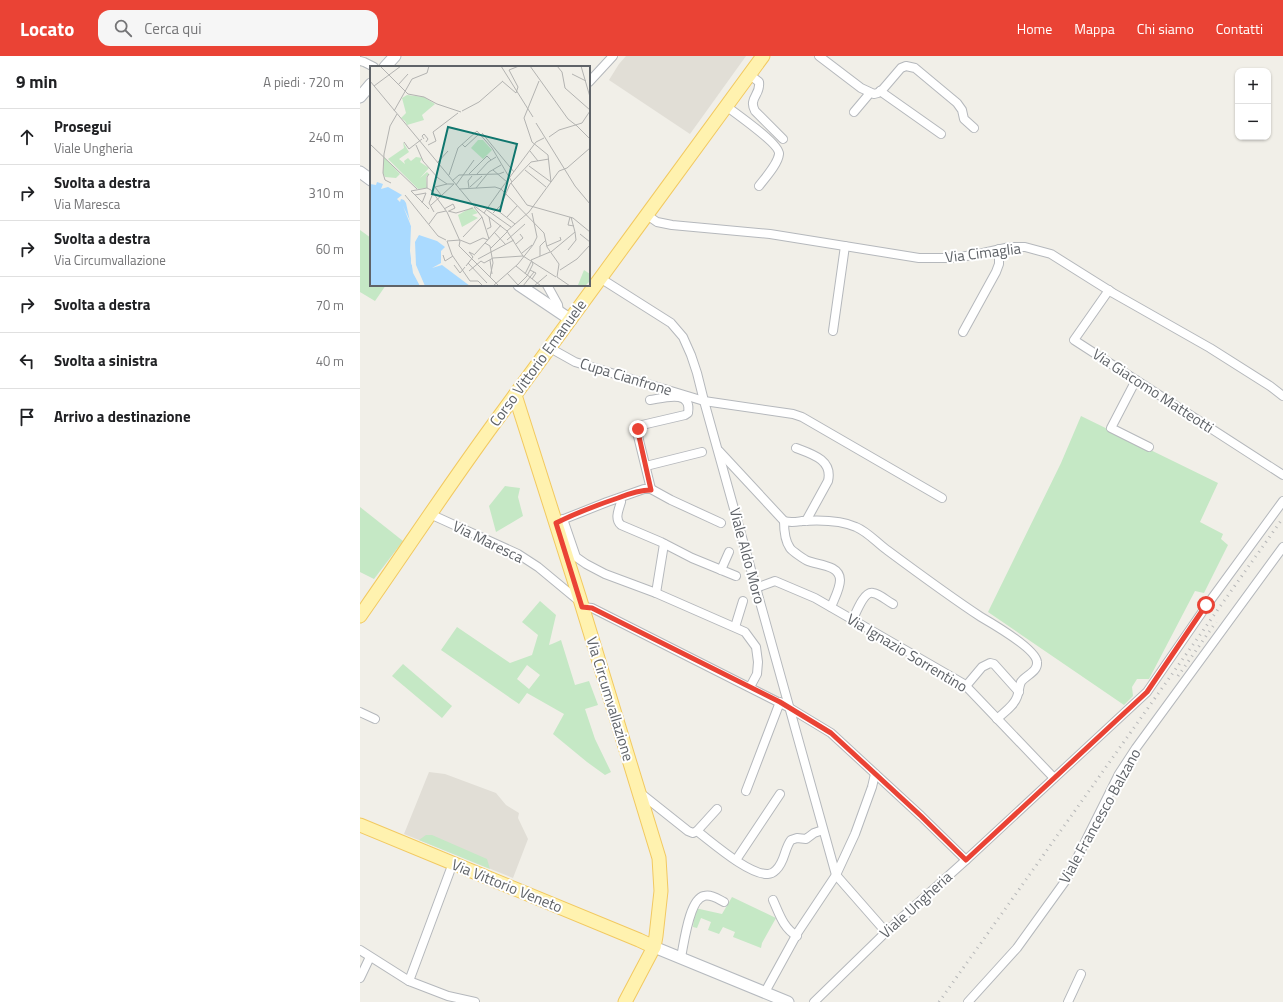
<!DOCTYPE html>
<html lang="it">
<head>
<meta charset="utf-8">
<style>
  :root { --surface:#fff; --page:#f6f6f6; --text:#202124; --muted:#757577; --line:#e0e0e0; --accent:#ea4335 }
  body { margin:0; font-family:"Titillium Web",sans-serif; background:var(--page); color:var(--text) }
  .controls { position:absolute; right:12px; top:12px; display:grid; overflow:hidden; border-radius:8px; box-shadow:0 1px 3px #0004 }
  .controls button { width:36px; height:36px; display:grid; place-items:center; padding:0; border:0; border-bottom:1px solid var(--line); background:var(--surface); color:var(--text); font:20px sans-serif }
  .stop { position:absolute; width:12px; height:12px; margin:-9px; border:3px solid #ea4335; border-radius:50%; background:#fff }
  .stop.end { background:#ea4335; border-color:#fff; box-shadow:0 1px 4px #0008 }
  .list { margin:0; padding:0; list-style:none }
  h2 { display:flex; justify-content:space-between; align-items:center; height:52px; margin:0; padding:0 16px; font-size:17px }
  h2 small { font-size:13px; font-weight:400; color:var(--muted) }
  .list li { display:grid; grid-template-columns:26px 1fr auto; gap:12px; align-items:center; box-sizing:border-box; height:56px; padding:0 16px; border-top:1px solid var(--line) }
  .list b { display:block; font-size:15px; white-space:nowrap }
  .list p { margin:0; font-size:13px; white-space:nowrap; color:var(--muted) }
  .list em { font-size:13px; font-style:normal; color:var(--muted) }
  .icon { flex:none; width:22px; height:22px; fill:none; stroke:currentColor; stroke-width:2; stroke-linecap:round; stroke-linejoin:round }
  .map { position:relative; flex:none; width:923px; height:946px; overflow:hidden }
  header { display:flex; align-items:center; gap:24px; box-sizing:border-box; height:56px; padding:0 20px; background:var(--accent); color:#fff }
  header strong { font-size:19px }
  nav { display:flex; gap:22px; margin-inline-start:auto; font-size:14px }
  .search { width:280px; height:36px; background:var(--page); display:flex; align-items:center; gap:10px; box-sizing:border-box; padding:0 14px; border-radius:12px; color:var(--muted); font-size:15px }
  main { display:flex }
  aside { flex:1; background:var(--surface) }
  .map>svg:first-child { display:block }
</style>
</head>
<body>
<header>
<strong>Locato</strong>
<div class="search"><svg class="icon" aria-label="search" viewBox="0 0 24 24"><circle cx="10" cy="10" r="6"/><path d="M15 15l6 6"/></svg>Cerca qui</div>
<nav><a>Home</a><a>Mappa</a><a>Chi siamo</a><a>Contatti</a></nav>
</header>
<main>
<aside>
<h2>9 min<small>A piedi · 720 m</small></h2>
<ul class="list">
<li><svg class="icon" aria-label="ahead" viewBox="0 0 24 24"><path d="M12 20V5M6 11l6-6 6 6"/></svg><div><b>Prosegui</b><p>Viale Ungheria</p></div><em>240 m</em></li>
<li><svg class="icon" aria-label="right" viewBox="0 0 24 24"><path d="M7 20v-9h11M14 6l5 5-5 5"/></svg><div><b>Svolta a destra</b><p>Via Maresca</p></div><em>310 m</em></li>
<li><svg class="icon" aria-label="right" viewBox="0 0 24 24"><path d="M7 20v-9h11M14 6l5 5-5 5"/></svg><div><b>Svolta a destra</b><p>Via Circumvallazione</p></div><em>60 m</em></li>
<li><svg class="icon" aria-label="right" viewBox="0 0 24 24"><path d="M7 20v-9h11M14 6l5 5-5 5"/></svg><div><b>Svolta a destra</b></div><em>70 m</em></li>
<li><svg class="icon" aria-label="left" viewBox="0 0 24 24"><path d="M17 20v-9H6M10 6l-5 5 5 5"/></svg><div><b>Svolta a sinistra</b></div><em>40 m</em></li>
<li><svg class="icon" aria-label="arrive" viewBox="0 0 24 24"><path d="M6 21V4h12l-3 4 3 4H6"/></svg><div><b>Arrivo a destinazione</b></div></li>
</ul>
</aside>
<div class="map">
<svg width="923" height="946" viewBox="0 0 923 946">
  <rect width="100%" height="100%" fill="#f1efe8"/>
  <g fill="#e1ded6">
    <polygon points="266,0 386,0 330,78 249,24 259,8"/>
    <polygon points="69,716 85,718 136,737 146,749 159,757 158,762 168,783 153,822 44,778"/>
  </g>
  <g fill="#c5e8c5" fill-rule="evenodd">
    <polygon points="0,174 11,182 11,229 26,229 15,245 0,236"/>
    <polygon points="721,360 858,427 840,466 863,478 861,483 868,489 844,537 835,535 789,623 777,623 772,631 773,640 764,649 628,556 701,407"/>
    <polygon points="145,430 160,432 158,441 163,460 136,476 129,450"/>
    <polygon points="0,451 43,485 14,523 0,516"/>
    <path d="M180 545 196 559 189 589 192 588 201 584 215 629 229 625 238 649 225 653 235 683 251 716 245 719 227 706 193 678 204 658 167 637 159 648 81 594 97 571 150 607 172 599 178 579 162 566ZM167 609 180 619 169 633 157 623Z"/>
    <polygon points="43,608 92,650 82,662 32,620"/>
    <polygon points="66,779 72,779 127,803 130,813 59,784"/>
    <polygon points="372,841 416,862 402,887 401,892 373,881 375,876 363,871 359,878 348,874 351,866 341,862 337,872 333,871 335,852 362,858"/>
  </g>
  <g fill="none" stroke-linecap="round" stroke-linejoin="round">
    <g stroke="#b5b8bc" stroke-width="10">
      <g id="street">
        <polyline points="459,0 501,32 514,38 518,37 523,33 541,12 546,10 555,12 597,47 602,54 604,63 614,72"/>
        <polyline points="0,5 4,6 14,11"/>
        <path d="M390 19 399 26C401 39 388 42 395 55L423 83"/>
        <polyline points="229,26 253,0"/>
        <polyline points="520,35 581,78"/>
        <path d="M366 50C375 57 420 88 419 98 418 108 405 122 399 130"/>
        <polyline points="494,56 510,37"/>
        <polyline points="287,159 297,166 312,169 410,178 559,202 590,202 614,199 650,191 665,191 691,198 753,237 850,292 910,330 923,340"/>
        <polyline points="240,222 311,267 323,281 331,299 337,317 344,345 476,819 526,876"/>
        <polyline points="187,229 198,249 199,256"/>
        <polyline points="749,234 714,284 923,419"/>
        <polyline points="473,275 485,190"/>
        <polyline points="603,276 636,216 639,208 639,193"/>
        <polyline points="190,292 215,306 344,345 433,358 442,361 582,442"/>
        <polyline points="776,324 751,372 789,391"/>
        <path d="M290 344C304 342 332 333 328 357L325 359 282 369 280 370 277 376 291 433"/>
        <path d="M436 392C452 398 473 404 468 425L446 465"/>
        <path d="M359 395 424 465C431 467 435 466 442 465 458 464 481 464 496 471 508 476 517 487 527 494 558 517 589 540 621 561 633 568 676 593 677 606 678 616 666 619 661 626 659 630 659 636 657 641 654 650 644 656 637 663"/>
        <polyline points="286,410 342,396"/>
        <path d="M261 446C259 453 254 463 261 469L301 486 332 502 376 520"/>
        <polyline points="70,458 158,498 178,511 219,545"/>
        <polyline points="203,463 216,501 226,508 245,518 296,537 385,576 396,591 398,606 397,618 390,631"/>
        <polyline points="199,465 247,446 284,433 291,433 311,444 361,467"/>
        <path d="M424 465C424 475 425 485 430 492 432 495 445 504 448 505 458 509 480 509 480 524 480 533 474 543 471 551"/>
        <polyline points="361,514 369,496"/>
        <polyline points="396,532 415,525 455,542 604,628 694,722"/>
        <polyline points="296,537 304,488"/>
        <polyline points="222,551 232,552 428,651 471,677 561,760 606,804"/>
        <path d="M493 563C496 557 504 535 513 537 520 538 527 545 533 548"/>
        <polyline points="375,571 383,545"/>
        <polyline points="606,630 622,611 630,607 634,608 659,636"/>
        <polyline points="0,656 15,663"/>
        <polyline points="386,735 420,646"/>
        <polyline points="279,736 328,775 333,777 337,775 357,753"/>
        <path d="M337 775C353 787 389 819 408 818 412 818 414 816 416 814 425 806 424 793 431 784L437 782 446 783 454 777 463 774"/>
        <polyline points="376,804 420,738"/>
        <path d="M413 844C419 857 423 872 437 880"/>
        <polyline points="0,894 49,925 88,940 115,946"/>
        <path d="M321 901C324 888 329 843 344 840 351 838 358 843 364 846"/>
        <polyline points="0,922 10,901"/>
        <polyline points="49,925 93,807"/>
        <polyline points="405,936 438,876 476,819 495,778 512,731 515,718"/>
        <polyline points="454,946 526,876 606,804 787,636 847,549 923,445"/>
        <polyline points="608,946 657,892 706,824 759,718 776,692 923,491"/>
        <polyline points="708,946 721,918"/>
      </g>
    </g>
    <g stroke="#b6babf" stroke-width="13">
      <g id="secondary">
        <polyline points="25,11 35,0"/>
        <polyline points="0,41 11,28"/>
        <polyline points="0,116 11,124"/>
        <polyline points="159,229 211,264"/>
        <polyline points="294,891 428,946"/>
      </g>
    </g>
    <g stroke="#f2c960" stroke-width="15">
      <g id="primary">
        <polyline points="155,339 219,540 299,802 301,835 296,880 294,891 265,946"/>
        <path d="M0 560C47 493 92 424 141 358 229 239 315 119 403 0"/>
        <polyline points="0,769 279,884 294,891"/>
      </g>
    </g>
    <use href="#street" stroke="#fff" stroke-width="8"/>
    <use href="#secondary" stroke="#fff" stroke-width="11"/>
    <use href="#primary" stroke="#fff2af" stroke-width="13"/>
    <g stroke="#b6b7b8" stroke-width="3" stroke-dasharray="1 5" stroke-linecap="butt">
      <polyline points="818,620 856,566"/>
      <polyline points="579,946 923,462"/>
    </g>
  </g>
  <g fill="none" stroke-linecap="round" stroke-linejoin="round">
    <path stroke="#ea4335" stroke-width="5" d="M278 373V376L291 434C280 434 268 438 258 442 237 449 216 457 196 467L222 551 232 552 420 646 471 677 561 760 606 804 787 636 846 549"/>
  </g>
  <g text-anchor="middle" stroke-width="4" stroke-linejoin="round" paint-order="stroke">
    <g font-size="15" fill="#5f6368" stroke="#fff">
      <text transform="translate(623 197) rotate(-7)" y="5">Via Cimaglia</text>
      <text transform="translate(178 307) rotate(-54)" y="5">Corso Vittorio Emanuele</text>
      <text transform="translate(266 321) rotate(17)" y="5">Cupa Cianfrone</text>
      <text transform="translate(793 335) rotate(33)" y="5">Via Giacomo Matteotti</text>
      <text transform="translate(128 486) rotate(26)" y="5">Via Maresca</text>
      <text transform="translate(387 500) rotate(75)" y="5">Viale Aldo Moro</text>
      <text transform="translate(547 597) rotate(31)" y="5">Via Ignazio Sorrentino</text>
      <text transform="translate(250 643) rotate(73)" y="5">Via Circumvallazione</text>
      <text transform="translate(740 760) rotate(-61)" y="5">Viale Francesco Balzano</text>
      <text transform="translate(147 830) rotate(22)" y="5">Via Vittorio Veneto</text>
      <text transform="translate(556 849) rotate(-42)" y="5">Viale Ungheria</text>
    </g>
  </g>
  <g transform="translate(10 10)">
    <rect width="220" height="220" fill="#f1efe8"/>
    <path d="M37 29 54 31 65 38 52 49 54 54 37 59 35 55 39 52 35 55 31 52 36 47 32 32ZM108 74H113L122 84 113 93 101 82ZM33 76 39 86 29 93 35 98 34 95 38 92 41 95 36 99 46 91 52 92 50 96 59 102 50 112 57 106 59 108 56 111 57 122 48 123 18 93 34 82ZM14 91 30 108 26 112 15 111 13 107ZM102 141 108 147 102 149 108 152 92 161 88 149ZM214 204 220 208V215L215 220H210L208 219Z" fill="#c5e8c5"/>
    <path d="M7 116 13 118 11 123 18 121 32 129 27 133 30 136 31 133 34 134 36 137 41 160V197L50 220H0V118L6 119ZM49 169 67 175 75 181 71 185V197L62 202 72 199 100 220H55L46 199 45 176Z" fill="#aadaff"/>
    <path d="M33 140 43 161 42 185 43 196 42 180 44 173 45 199 54 220H50L43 207 40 185 41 160Z" fill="#f1efe8"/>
    <path fill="none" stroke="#b3b3b1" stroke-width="1" d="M10 0 38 28 54 31 67 38 91 46M131 0 163 51M160 0 198 53 207 60M187 0 192 6 195 22 220 44M211 0 220 31M202 8 216 15M0 15 103 139 114 147 131 123M132 15 146 27 148 21 139 4 149 0M169 15 154 52 162 76 178 89 181 116M28 19 38 8M4 20 31 0M24 45 42 13 57 7 59 0M92 45 109 36 133 15M166 57 205 120 220 138M207 60 220 73M112 67 144 106M179 71 189 64 212 57 220 45M54 73 52 70 54 68 58 73 56 76M34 76 39 83 52 73M0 78 47 123M92 78 95 81 109 68M46 79 53 95 68 112 77 118H84M58 79 66 75 63 66 88 47M160 85 168 95M67 97 78 85M159 100 181 116M123 104 137 116M155 104 176 121M99 108 117 90 121 94M107 108 118 96 126 91M79 109 88 82 107 65 122 82 142 116M82 115 89 109 129 108 134 106M21 117 15 114 13 107 14 88 20 60 27 48M141 117 157 139 203 152 220 166M86 119 104 94M100 121 112 110M57 122V111L59 108M99 122 98 115 102 110M106 122 119 106 131 99M89 123 125 121 131 123 174 167 177 181 189 198 187 211 200 220M131 123 166 76 174 72M63 127 59 137 64 146M35 129 68 170 76 174M45 129 56 127 52 137M71 129 65 121 77 118M61 139 84 118M104 141 112 151 119 173M59 143 41 125 57 122 61 124 77 146 90 175 89 180 129 220M74 143 83 138 85 142 79 145M117 144 141 161M127 144 145 158M78 145 86 147 103 142M114 147 137 165 153 190 186 211M123 147 131 139 140 118 161 96 179 93M137 151 147 140M200 151 198 159 204 160M59 158 67 147 76 145M117 163 121 161 119 151M137 165 159 146 189 105 197 102 220 82M124 166 136 179M210 168 220 176M93 171 112 151M137 174 155 158M77 175 82 189 100 215H108L113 220M77 175 90 174 100 178M100 178 113 172 118 174M146 178 153 172 150 168M177 180 191 174 190 171M121 182 138 165M198 184 206 174 205 166M121 186 144 174M181 186 205 166 201 151M152 187 162 179M105 188 115 177M73 189 75 195 83 190M170 190V180L176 174M123 192 153 190M108 193 121 186M120 194 122 208M161 194 180 186M98 197 117 217M84 199 90 207 95 201M96 200 103 191 99 186 105 189M146 200 171 220M160 204 166 207 162 213M190 204 207 193 220 179M99 205 111 195 114 197 123 192M137 207 148 219 157 210 163 198 161 194M155 208 161 196M120 211 123 197 120 180 115 177 131 159M123 220 148 198 163 179 167 171 162 147M153 220 164 206M164 220 177 209"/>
    <path fill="#0f766e" fill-opacity="0.15" stroke="#0f766e" stroke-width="2" d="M78 61 147 78 130 145 62 128Z"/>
    <rect width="220" height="220" fill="none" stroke="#5f6368" stroke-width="2"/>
  </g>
</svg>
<div class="controls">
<button>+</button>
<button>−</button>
</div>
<div class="stop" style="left:846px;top:549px"></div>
<div class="stop end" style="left:278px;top:373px"></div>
</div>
</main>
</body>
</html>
